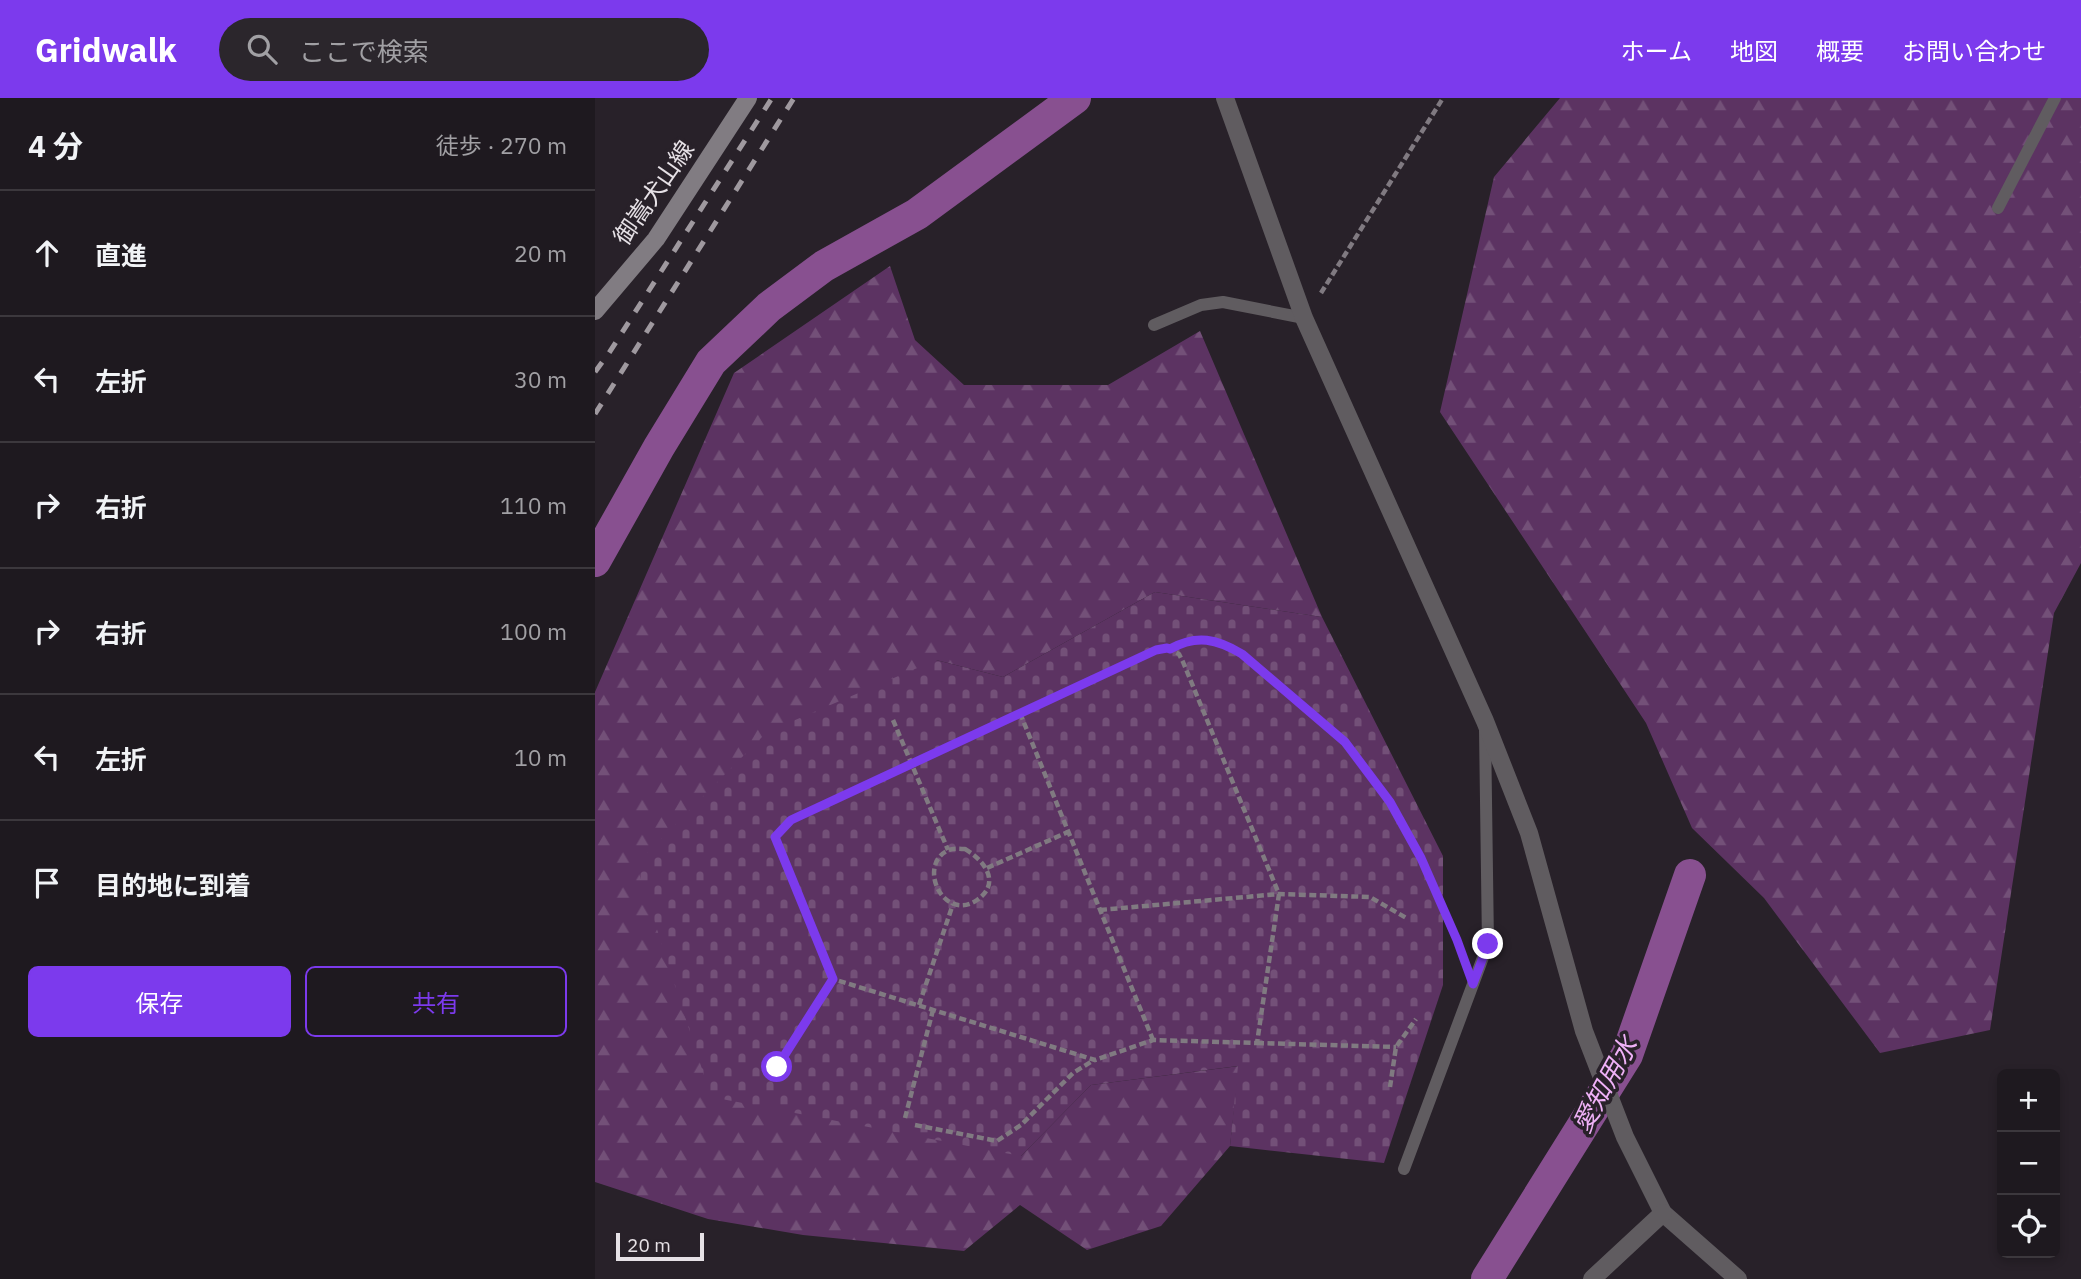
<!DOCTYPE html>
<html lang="ja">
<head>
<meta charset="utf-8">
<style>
  :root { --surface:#1e191f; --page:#2b262c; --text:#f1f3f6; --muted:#a1a0a4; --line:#3c383d; --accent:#7c3aed }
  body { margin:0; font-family:"IBM Plex Sans","Noto Sans JP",sans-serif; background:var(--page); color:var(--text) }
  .controls { position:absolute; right:21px; bottom:21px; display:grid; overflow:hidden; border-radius:10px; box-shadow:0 4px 10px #0003 }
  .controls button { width:63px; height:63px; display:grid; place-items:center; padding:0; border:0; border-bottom:2px solid var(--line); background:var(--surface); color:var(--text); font:35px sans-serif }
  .scale { position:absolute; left:21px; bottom:18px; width:88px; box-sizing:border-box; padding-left:7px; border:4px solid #e6e1e6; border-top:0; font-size:19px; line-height:24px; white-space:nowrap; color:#e6e1e6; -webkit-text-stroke:5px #282129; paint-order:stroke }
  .stop { position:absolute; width:21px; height:21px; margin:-16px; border:5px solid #7c3aed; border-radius:50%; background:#fff }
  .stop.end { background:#7c3aed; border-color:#fff; box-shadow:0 2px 7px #0008 }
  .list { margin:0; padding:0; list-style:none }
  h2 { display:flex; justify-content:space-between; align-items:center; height:91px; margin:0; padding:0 28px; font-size:30px }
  h2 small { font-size:23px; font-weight:400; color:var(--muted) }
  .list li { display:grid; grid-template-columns:46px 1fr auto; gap:21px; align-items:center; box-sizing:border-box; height:126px; padding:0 28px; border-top:2px solid var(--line) }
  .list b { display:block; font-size:26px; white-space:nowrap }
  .list em { font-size:23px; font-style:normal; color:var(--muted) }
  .actions { display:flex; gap:14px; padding:21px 28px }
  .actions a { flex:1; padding:16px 0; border:2px solid var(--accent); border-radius:10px; text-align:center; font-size:24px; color:var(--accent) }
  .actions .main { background:var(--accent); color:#fff }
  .icon { flex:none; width:38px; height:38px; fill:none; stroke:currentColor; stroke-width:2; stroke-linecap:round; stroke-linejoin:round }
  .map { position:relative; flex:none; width:1486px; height:1181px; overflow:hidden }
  header { display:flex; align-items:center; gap:42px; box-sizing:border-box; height:98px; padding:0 35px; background:var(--accent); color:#fff }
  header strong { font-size:33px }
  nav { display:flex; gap:38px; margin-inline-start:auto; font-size:24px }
  .search { width:490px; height:63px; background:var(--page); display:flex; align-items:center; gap:18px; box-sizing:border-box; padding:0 24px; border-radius:38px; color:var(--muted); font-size:26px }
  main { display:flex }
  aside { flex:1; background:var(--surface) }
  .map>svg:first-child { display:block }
</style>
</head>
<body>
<header>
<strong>Gridwalk</strong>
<div class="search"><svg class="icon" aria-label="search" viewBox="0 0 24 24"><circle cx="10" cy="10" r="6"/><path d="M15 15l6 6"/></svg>ここで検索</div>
<nav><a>ホーム</a><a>地図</a><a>概要</a><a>お問い合わせ</a></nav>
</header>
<main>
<aside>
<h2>4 分<small>徒歩 · 270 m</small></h2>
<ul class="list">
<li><svg class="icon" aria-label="ahead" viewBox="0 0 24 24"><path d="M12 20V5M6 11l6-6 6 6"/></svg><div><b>直進</b></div><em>20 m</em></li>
<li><svg class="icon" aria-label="left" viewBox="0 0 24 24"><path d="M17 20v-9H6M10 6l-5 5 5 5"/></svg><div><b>左折</b></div><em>30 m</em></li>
<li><svg class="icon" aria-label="right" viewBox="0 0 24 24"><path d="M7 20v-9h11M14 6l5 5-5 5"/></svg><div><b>右折</b></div><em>110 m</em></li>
<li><svg class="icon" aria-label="right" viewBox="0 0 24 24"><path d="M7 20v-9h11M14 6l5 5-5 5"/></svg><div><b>右折</b></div><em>100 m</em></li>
<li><svg class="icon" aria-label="left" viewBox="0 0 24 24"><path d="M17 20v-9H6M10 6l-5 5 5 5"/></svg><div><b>左折</b></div><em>10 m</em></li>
<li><svg class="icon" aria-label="arrive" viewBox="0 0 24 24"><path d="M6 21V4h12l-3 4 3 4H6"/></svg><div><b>目的地に到着</b></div></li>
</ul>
<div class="actions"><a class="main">保存</a><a>共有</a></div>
</aside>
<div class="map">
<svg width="1486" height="1181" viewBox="0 0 1486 1181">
  <defs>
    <pattern id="forest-firs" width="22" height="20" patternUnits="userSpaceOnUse" patternTransform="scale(1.75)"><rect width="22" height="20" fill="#5c3362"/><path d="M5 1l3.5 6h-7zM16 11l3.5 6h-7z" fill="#735078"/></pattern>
    <pattern id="cemetery-stones" width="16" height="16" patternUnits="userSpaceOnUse" patternTransform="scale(1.75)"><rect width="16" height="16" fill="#5c3362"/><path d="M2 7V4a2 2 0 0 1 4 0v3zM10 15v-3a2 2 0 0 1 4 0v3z" fill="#735078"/></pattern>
  </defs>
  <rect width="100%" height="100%" fill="#282129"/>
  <g fill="url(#forest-firs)">
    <polygon points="965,0 1486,0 1486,465 1459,515 1395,932 1285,955 1169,800 1097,730 1051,625 845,314 899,79"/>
    <polygon points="295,168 320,242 369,287 513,287 605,233 727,519 560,494 408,579 341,562 426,1058 496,987 644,968 635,1048 566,1128 492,1152 425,1107 369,1153 208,1137 113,1121 0,1084 0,594 139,275"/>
  </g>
  <polygon fill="url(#cemetery-stones)" points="560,494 727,519 848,758 848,887 789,1065 635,1048 643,968 496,987 426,1058 116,999 41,766 172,634 341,562 408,579"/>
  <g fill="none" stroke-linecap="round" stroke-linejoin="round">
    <g stroke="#885090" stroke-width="32">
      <polyline points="0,463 64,349 116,264 174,209 229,168 322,116 480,0"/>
      <polyline points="892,1181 1032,957 1095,777"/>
    </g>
    <g stroke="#807a81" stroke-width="4.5" stroke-dasharray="7 3.5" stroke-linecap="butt">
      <polyline points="726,195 848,0"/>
      <polygon points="572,550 584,556 588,564 684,796 662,945 558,942 500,962 238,881 180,739 196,722 561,552"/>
      <path d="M575 551C602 536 621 541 647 556L750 644 795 704 826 760 867 855"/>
      <polyline points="425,615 558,942"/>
      <polyline points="298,622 353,752"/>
      <path d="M370 751C389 762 407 785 382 802 348 825 321 766 354 752 358 750 366 751 370 751Z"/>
      <polyline points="392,770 473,734"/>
      <polyline points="505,812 684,796 775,799 813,821"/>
      <polyline points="324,907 358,806"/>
      <polyline points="662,945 801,949"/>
      <polyline points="182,969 238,881"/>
      <polyline points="795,989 801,949 821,921"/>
      <polyline points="310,1020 338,912"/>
      <polyline points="320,1027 402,1043 426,1027 478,975 499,962"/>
    </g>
    <g stroke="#605c60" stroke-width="12">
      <polyline points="1403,110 1460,0"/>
      <polyline points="559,227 606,207 628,204 709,220"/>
      <polyline points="809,1071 893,846 890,631"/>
    </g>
    <g stroke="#605c60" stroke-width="18">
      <polyline points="630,0 709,220 890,623 934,735 989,933 1030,1039 1068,1115 1143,1181"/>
      <polyline points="997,1181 1068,1115"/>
    </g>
    <polyline stroke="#817c82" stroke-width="18" points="0,213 61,141 153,0"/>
    <g stroke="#9f999f" stroke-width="5" stroke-dasharray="12 12" stroke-linecap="butt">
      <polyline points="0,274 14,255 177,0"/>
      <polyline points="0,316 199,0"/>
    </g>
  </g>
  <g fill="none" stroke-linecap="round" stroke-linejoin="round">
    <path stroke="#7c3aed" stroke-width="9" d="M182 969 238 881 180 739 196 722 561 552 572 550 575 551C602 536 622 541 647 556L750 644 795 704 826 760 862 842 878 886 893 846"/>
  </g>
  <g text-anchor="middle" stroke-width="7" stroke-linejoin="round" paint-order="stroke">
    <g font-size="24" fill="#e6e1e6" stroke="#282129">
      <text transform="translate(59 95) rotate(-55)" y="8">御嵩犬山線</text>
    </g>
    <g font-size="26" font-style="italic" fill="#efb1f7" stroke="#282129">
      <text transform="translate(1010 987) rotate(-61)" y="9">愛知用水</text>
    </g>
  </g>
</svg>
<div class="controls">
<button>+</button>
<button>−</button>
<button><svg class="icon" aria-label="locate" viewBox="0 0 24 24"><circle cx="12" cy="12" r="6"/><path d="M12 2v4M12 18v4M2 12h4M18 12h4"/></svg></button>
</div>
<div class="scale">20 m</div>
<div class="stop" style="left:182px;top:969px"></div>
<div class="stop end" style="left:893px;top:846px"></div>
</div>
</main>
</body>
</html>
